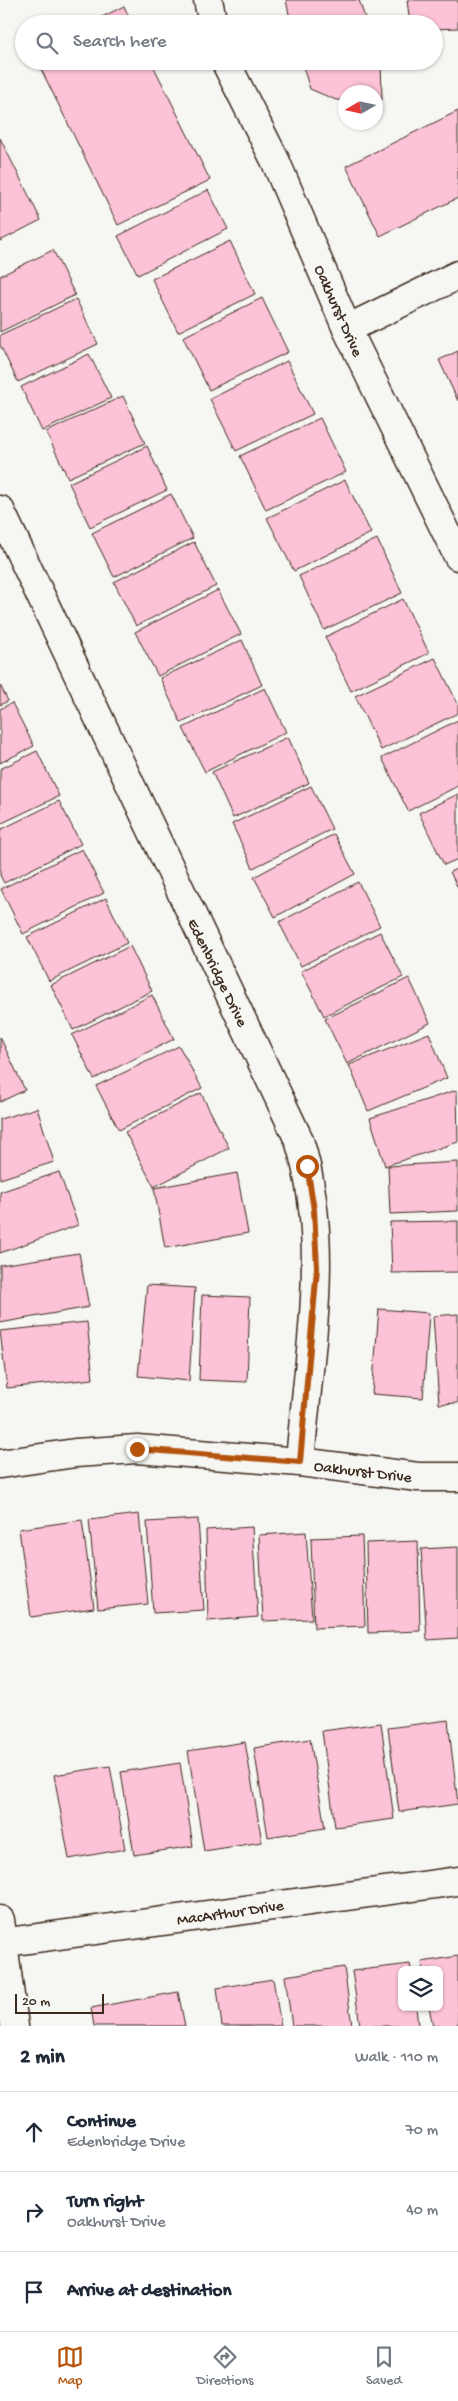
<!DOCTYPE html>
<html lang="en">
<head>
<meta charset="utf-8">
<style>
  :root { --surface:#fff; --page:#f2f2f3; --text:#1f2937; --muted:#747a83; --line:#e0e1e3; --accent:#b45309 }
  body { margin:0; font-family:"Gochi Hand",sans-serif; background:var(--page); color:var(--text) }
  .controls { position:absolute; right:15px; bottom:15px; display:grid; overflow:hidden; border-radius:8px; box-shadow:0 1px 4px #0004 }
  .controls button { width:45px; height:45px; display:grid; place-items:center; padding:0; border:0; border-bottom:1px solid var(--line); background:var(--surface); color:var(--text); font:25px sans-serif }
  .compass { position:absolute; left:338px; top:85px; width:45px; height:45px; border-radius:50%; background:var(--surface); box-shadow:0 1px 4px #0004; rotate:261deg }
  .scale { position:absolute; left:15px; bottom:12px; width:89px; box-sizing:border-box; padding-left:5px; border:2px solid #3b2a1e; border-top:0; font-size:14px; line-height:18px; white-space:nowrap; color:#3b2a1e; -webkit-text-stroke:4px #f6f6f2; paint-order:stroke }
  .stop { position:absolute; width:15px; height:15px; margin:-11px; border:4px solid #b45309; border-radius:50%; background:#fff }
  .stop.end { background:#b45309; border-color:#fff; box-shadow:0 1px 5px #0008 }
  .list { margin:0; padding:0; list-style:none }
  h2 { display:flex; justify-content:space-between; align-items:center; height:65px; margin:0; padding:0 20px; font-size:21px }
  h2 small { font-size:16px; font-weight:400; color:var(--muted) }
  .list li { display:grid; grid-template-columns:32px 1fr auto; gap:15px; align-items:center; box-sizing:border-box; height:80px; padding:0 20px; border-top:1px solid var(--line) }
  .list b { display:block; font-size:19px; white-space:nowrap }
  .list p { margin:0; font-size:16px; white-space:nowrap; color:var(--muted) }
  .list em { font-size:16px; font-style:normal; color:var(--muted) }
  .icon { flex:none; width:28px; height:28px; fill:none; stroke:currentColor; stroke-width:2; stroke-linecap:round; stroke-linejoin:round }
  .map { position:relative; flex:none; width:458px; height:2026px; overflow:hidden }
  .search { position:absolute; background:var(--surface); box-shadow:0 1px 4px #0004; left:15px; right:15px; top:15px; height:55px; display:flex; align-items:center; gap:12px; box-sizing:border-box; padding:0 18px; border-radius:28px; color:var(--muted); font-size:19px }
  .sheet { height:305px; background:var(--surface) }
  nav { display:flex; justify-content:space-around; align-items:center; box-sizing:border-box; height:70px; border-top:1px solid var(--line); background:var(--surface); font-size:14px; color:var(--muted) }
  nav a { display:grid; justify-items:center; gap:2px }
  nav .on { color:var(--accent) }
  .map>svg:first-child { display:block }
</style>
</head>
<body>
<div class="map">
<svg width="458" height="2026" viewBox="0 0 458 2026">
  <rect width="100%" height="100%" fill="#f6f6f2"/>
  <filter id="ink" filterUnits="userSpaceOnUse"><feTurbulence type="fractalNoise" baseFrequency=".02" numOctaves="2"/><feDisplacementMap in="SourceGraphic" scale="10" xChannelSelector="R" yChannelSelector="G"/><feConvolveMatrix kernelMatrix="1 2 1 2 8 2 1 2 1" color-interpolation-filters="sRGB"/></filter>
  <g filter="url(#ink)">
    <g fill="#fcc2d7" stroke="#3b2a1e">
      <polygon points="286,0 359,0 367,24 291,24"/>
      <polygon points="407,0 458,0 458,28 434,29 434,24 410,24"/>
      <polygon points="124,6 132,24 88,24"/>
      <polygon points="37,61 151,61 210,180 118,225"/>
      <polygon points="301,61 381,61 382,100 376,100 376,92 346,92 346,100 336,100 310,89"/>
      <polygon points="458,111 458,198 380,236 346,166"/>
      <polygon points="0,138 41,220 0,241"/>
      <polygon points="208,190 228,229 138,275 118,236"/>
      <polygon points="230,241 255,294 178,332 152,279"/>
      <polygon points="53,250 75,295 0,332 0,276"/>
      <polygon points="262,298 288,352 209,390 183,337"/>
      <polygon points="76,299 98,344 18,382 0,345 0,335"/>
      <polygon points="458,351 458,401 439,360"/>
      <polygon points="89,354 111,398 42,431 21,387"/>
      <polygon points="287,361 313,414 236,451 210,399"/>
      <polygon points="123,396 145,443 68,478 46,432"/>
      <polygon points="320,418 346,472 266,510 240,456"/>
      <polygon points="147,446 167,490 90,527 69,483"/>
      <polygon points="345,480 371,533 294,571 267,518"/>
      <polygon points="171,494 193,538 114,577 92,533"/>
      <polygon points="377,539 402,593 324,630 299,576"/>
      <polygon points="194,542 216,586 136,626 114,582"/>
      <polygon points="218,590 241,634 158,676 135,632"/>
      <polygon points="403,599 429,653 351,691 325,637"/>
      <polygon points="242,640 262,685 181,723 160,678"/>
      <polygon points="435,658 458,704 458,713 381,750 355,696"/>
      <polygon points="0,685 8,701 0,705"/>
      <polygon points="265,688 286,732 205,772 183,728"/>
      <polygon points="12,703 34,746 0,763 0,709"/>
      <polygon points="458,720 458,786 408,811 382,758"/>
      <polygon points="288,737 309,783 233,818 212,772"/>
      <polygon points="37,751 59,796 0,824 0,769"/>
      <polygon points="311,786 332,829 253,868 232,824"/>
      <polygon points="458,794 458,859 444,865 419,813"/>
      <polygon points="59,801 81,844 4,883 0,875 0,830"/>
      <polygon points="334,834 355,874 275,917 254,877"/>
      <polygon points="82,849 104,893 23,934 1,889"/>
      <polygon points="458,868 458,888 450,872"/>
      <polygon points="358,882 380,926 301,966 279,922"/>
      <polygon points="106,898 127,943 49,981 27,937"/>
      <polygon points="380,932 403,977 324,1016 301,971"/>
      <polygon points="130,946 152,991 73,1030 51,985"/>
      <polygon points="409,978 430,1023 347,1064 325,1019"/>
      <polygon points="152,995 174,1039 94,1079 72,1035"/>
      <polygon points="429,1033 447,1078 368,1111 349,1065"/>
      <polygon points="0,1037 25,1090 0,1102"/>
      <polygon points="179,1046 202,1088 119,1130 96,1086"/>
      <polygon points="457,1090 458,1142 385,1166 370,1118"/>
      <polygon points="201,1093 229,1148 154,1187 125,1132"/>
      <polygon points="37,1108 54,1162 0,1179 0,1119"/>
      <polygon points="458,1162 458,1211 390,1214 388,1166"/>
      <polygon points="59,1172 78,1225 0,1253 0,1192"/>
      <polygon points="237,1173 248,1233 165,1248 154,1188"/>
      <polygon points="458,1221 458,1272 392,1273 390,1222"/>
      <polygon points="79,1253 89,1307 0,1323 0,1265"/>
      <polygon points="147,1285 195,1288 189,1381 138,1376"/>
      <polygon points="202,1295 250,1297 247,1382 199,1380"/>
      <polygon points="379,1309 429,1313 423,1398 372,1394"/>
      <polygon points="458,1314 458,1403 439,1404 433,1316"/>
      <polygon points="87,1322 93,1379 7,1388 0,1331"/>
      <polygon points="139,1514 148,1604 98,1609 89,1520"/>
      <polygon points="198,1519 204,1610 153,1613 147,1522"/>
      <polygon points="82,1520 94,1608 31,1617 19,1529"/>
      <polygon points="252,1527 258,1617 208,1621 206,1530"/>
      <polygon points="306,1532 312,1619 263,1621 259,1535"/>
      <polygon points="362,1536 365,1626 314,1628 311,1538"/>
      <polygon points="418,1541 420,1631 368,1633 366,1543"/>
      <polygon points="458,1547 458,1638 427,1640 421,1549"/>
      <polygon points="448,1720 458,1804 399,1812 388,1728"/>
      <polygon points="381,1723 394,1819 335,1827 322,1731"/>
      <polygon points="310,1739 325,1828 268,1837 254,1748"/>
      <polygon points="245,1742 262,1842 204,1851 188,1751"/>
      <polygon points="180,1763 193,1846 134,1855 121,1772"/>
      <polygon points="110,1766 125,1849 69,1859 54,1775"/>
      <polygon points="458,1956 458,2026 433,2026 429,2007 439,2007 439,1970 423,1970 422,1962"/>
      <polygon points="410,1964 411,1970 402,1970 402,2007 416,2007 418,2026 360,2026 352,1971"/>
      <polygon points="344,1967 352,2026 292,2026 285,1976"/>
      <polygon points="273,1979 281,2026 222,2026 217,1988"/>
      <polygon points="178,1992 185,2026 94,2026 91,2008"/>
    </g>
    <g fill="none" stroke-linecap="round" stroke-linejoin="round">
      <g stroke="#3b2a1e" stroke-width="31">
        <g id="street">
          <polyline points="208,0 213,24"/>
          <polyline points="225,61 275,160 347,329 458,556"/>
          <polyline points="347,329 458,275"/>
          <path d="M0 510 299 1140C332 1244 308 1356 300 1462"/>
          <polyline points="0,1464 75,1453 137,1449 300,1462 418,1477 458,1477"/>
          <polyline points="0,1943 458,1881"/>
        </g>
      </g>
      <g stroke="#3b2a1e" stroke-width="31">
        <polyline id="secondary" points="0,1920 14,2026"/>
      </g>
      <use href="#street" stroke="#f6f6f2" stroke-width="28"/>
      <use href="#secondary" stroke="#f6f6f2" stroke-width="28"/>
    </g>
  </g>
  <g fill="none" stroke-linecap="round" stroke-linejoin="round" filter="url(#ink)">
    <polyline stroke="#b45309" stroke-width="6" points="137,1449 300,1462 317,1268 314,1210 307,1166"/>
  </g>
  <g text-anchor="middle" stroke-width="4" stroke-linejoin="round" paint-order="stroke">
    <g font-size="16" fill="#3b2a1e" stroke="#f6f6f2">
      <text transform="translate(340 310) rotate(66)" y="6">Oakhurst Drive</text>
      <text transform="translate(219 972) rotate(64)" y="6">Edenbridge Drive</text>
      <text transform="translate(363 1470) rotate(7)" y="6">Oakhurst Drive</text>
      <text transform="translate(230 1911) rotate(-8)" y="6">MacArthur Drive</text>
    </g>
  </g>
</svg>
<div class="controls">
<button><svg class="icon" aria-label="layers" viewBox="0 0 24 24"><path d="M12 4l9 5-9 5-9-5zM3 14l9 5 9-5"/></svg></button>
</div>
<svg class="compass" viewBox="-18 -18 36 36"><path d="M0-13l5 13h-10z" fill="#e53935"/><path d="M0 13l5-13h-10z" fill="#747a83"/></svg>
<div class="scale">20 m</div>
<div class="stop" style="left:307px;top:1166px"></div>
<div class="stop end" style="left:137px;top:1449px"></div>
<div class="search"><svg class="icon" aria-label="search" viewBox="0 0 24 24"><circle cx="10" cy="10" r="6"/><path d="M15 15l6 6"/></svg>Search here</div>
</div>
<section class="sheet">
<h2>2 min<small>Walk · 110 m</small></h2>
<ul class="list">
<li><svg class="icon" aria-label="ahead" viewBox="0 0 24 24"><path d="M12 20V5M6 11l6-6 6 6"/></svg><div><b>Continue</b><p>Edenbridge Drive</p></div><em>70 m</em></li>
<li><svg class="icon" aria-label="right" viewBox="0 0 24 24"><path d="M7 20v-9h11M14 6l5 5-5 5"/></svg><div><b>Turn right</b><p>Oakhurst Drive</p></div><em>40 m</em></li>
<li><svg class="icon" aria-label="arrive" viewBox="0 0 24 24"><path d="M6 21V4h12l-3 4 3 4H6"/></svg><div><b>Arrive at destination</b></div></li>
</ul>
</section>
<nav>
<a class="on"><svg class="icon" aria-label="map" viewBox="0 0 24 24"><path d="M3 6l6-2 6 2 6-2v14l-6 2-6-2-6 2zM9 4v14M15 6v14"/></svg>Map</a>
<a><svg class="icon" aria-label="directions" viewBox="0 0 24 24"><path d="M12 3l9 9-9 9-9-9zM9 14v-3h6M13 9l2 2-2 2"/></svg>Directions</a>
<a><svg class="icon" aria-label="saved" viewBox="0 0 24 24"><path d="M7 4h10v16l-5-4-5 4z"/></svg>Saved</a>
</nav>
</body>
</html>
